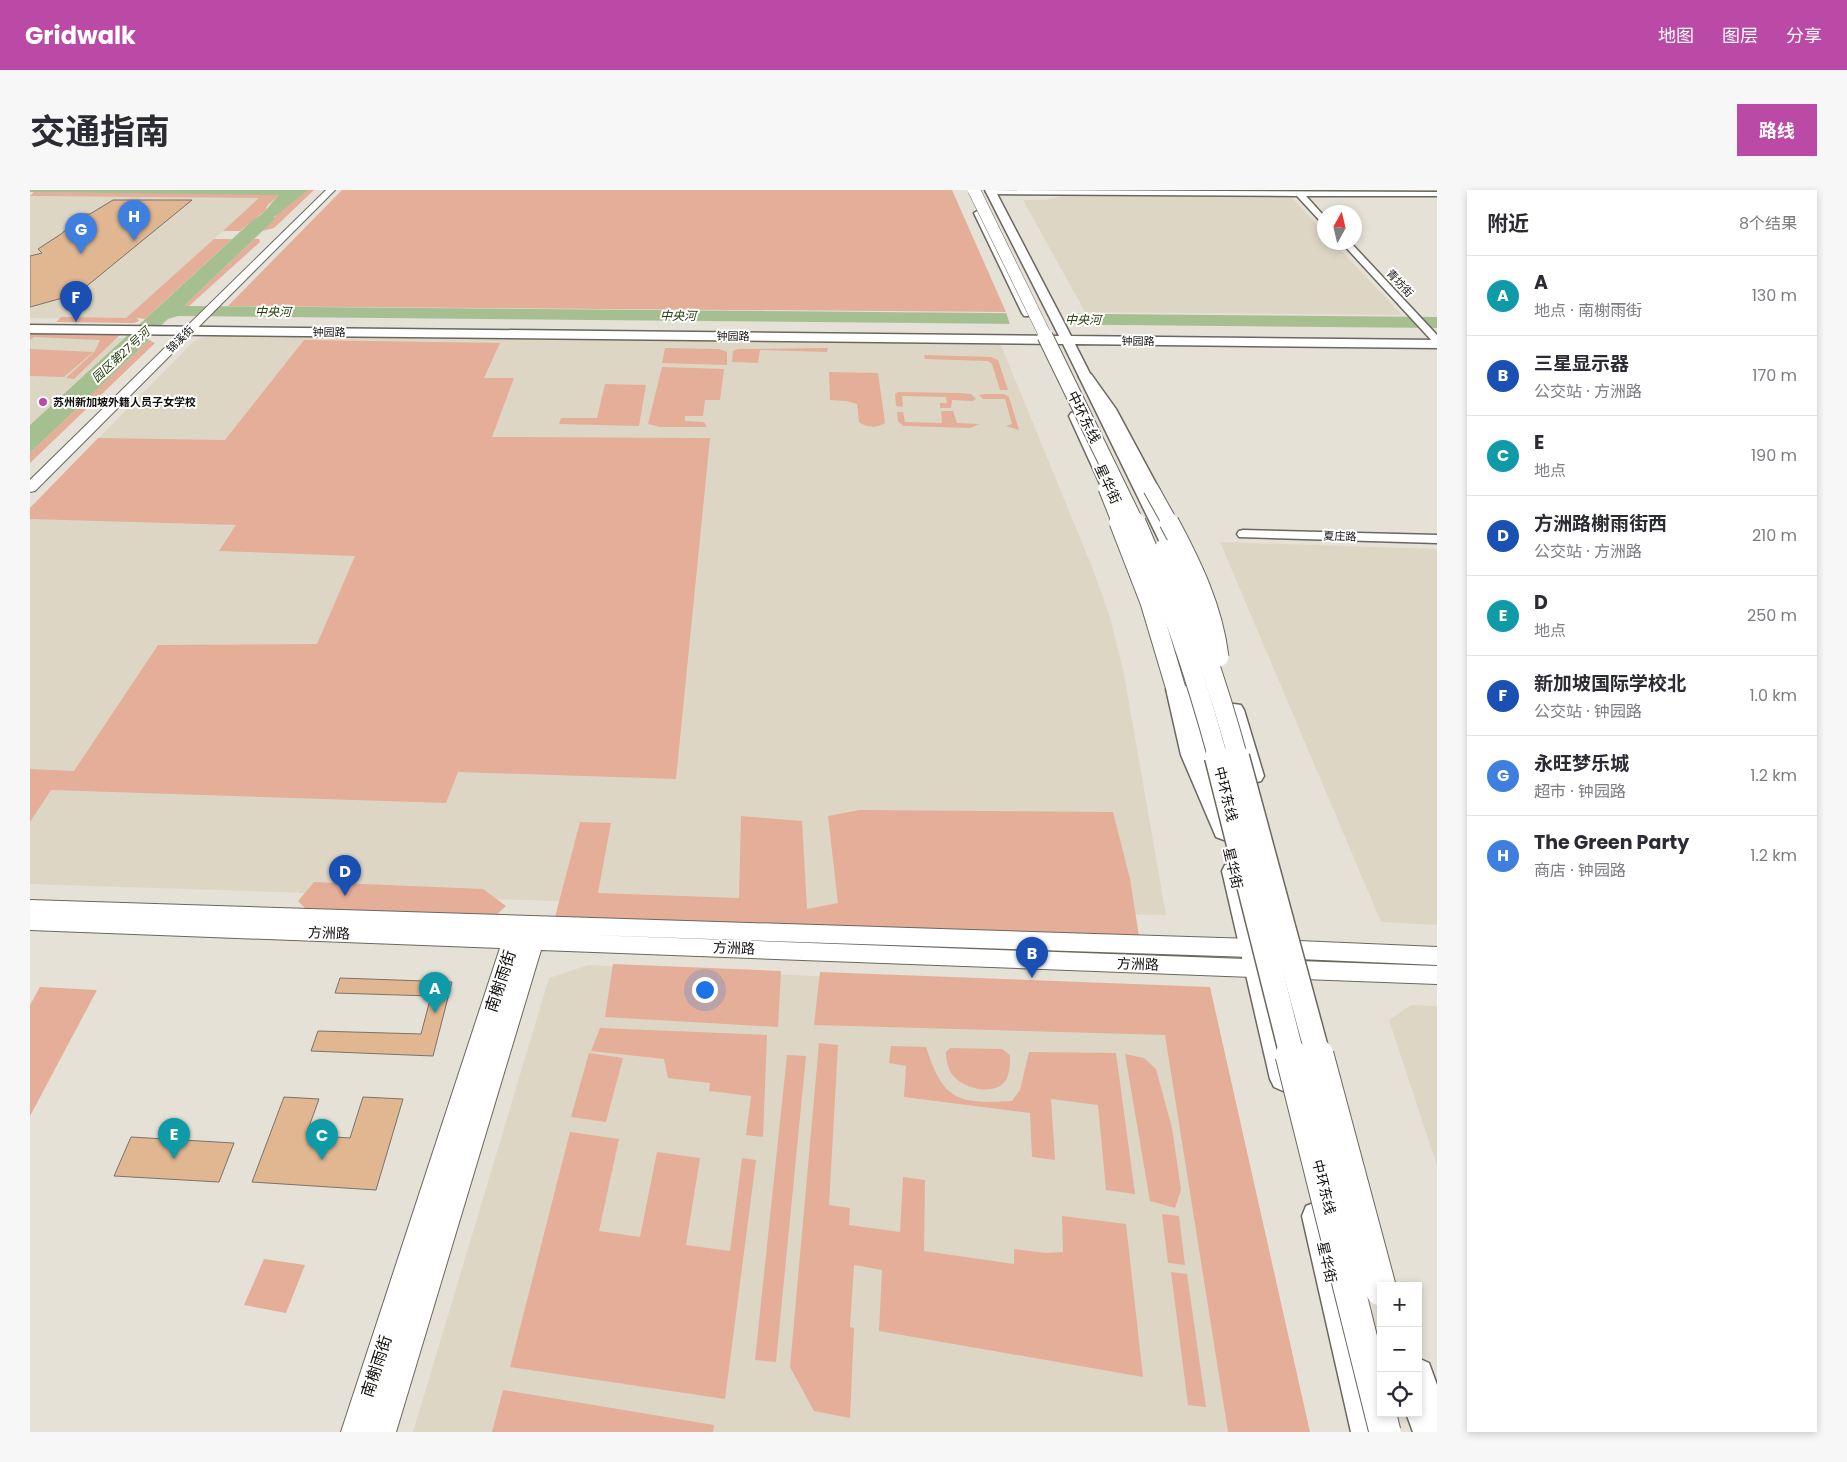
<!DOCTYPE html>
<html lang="zh">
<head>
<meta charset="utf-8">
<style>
  :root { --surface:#fff; --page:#f7f7f7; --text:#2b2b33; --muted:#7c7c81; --line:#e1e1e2; --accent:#bb4aa6 }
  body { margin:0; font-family:Poppins,"Noto Sans SC",sans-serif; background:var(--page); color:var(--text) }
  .controls { position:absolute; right:15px; bottom:15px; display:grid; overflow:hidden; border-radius:0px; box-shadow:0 2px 8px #0003 }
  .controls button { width:45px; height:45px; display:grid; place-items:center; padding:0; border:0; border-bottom:1px solid var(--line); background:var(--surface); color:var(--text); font:25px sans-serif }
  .compass { position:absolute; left:1287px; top:15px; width:45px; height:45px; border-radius:50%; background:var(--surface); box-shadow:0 2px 8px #0003; rotate:8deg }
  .you { position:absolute; left:674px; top:799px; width:18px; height:18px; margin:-12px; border:4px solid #fff; border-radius:50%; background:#1a73e8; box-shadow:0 0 0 8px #1a73e833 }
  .badge { display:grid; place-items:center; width:32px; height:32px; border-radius:50%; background:var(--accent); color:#fff; font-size:16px; font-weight:700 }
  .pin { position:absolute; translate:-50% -41px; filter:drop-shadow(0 1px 2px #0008) }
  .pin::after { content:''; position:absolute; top:26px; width:18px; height:15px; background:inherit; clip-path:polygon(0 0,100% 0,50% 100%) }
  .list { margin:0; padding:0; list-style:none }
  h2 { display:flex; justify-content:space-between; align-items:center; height:65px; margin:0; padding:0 20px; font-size:21px }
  h2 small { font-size:16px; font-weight:400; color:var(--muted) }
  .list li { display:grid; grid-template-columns:32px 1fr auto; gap:15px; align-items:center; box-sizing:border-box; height:80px; padding:0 20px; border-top:1px solid var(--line) }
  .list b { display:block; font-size:19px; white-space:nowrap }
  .list p { margin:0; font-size:16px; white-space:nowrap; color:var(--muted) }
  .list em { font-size:16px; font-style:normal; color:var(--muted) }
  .icon { flex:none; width:28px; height:28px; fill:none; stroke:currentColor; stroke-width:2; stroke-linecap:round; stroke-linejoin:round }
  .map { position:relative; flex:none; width:1407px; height:1242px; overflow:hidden; border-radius:0px }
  header { display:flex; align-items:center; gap:30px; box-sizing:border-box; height:70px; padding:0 25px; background:var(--accent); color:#fff }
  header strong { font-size:24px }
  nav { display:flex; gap:28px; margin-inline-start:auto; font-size:18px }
  .intro { display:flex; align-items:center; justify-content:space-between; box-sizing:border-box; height:120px; padding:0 30px }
  h1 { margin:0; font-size:35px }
  .button { padding:12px 22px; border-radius:0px; background:var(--accent); color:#fff; font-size:18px; font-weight:700 }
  main { display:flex; gap:30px; padding:0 30px }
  aside { flex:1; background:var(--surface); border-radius:0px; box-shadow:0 2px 8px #0003 }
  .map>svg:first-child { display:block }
</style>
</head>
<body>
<header>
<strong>Gridwalk</strong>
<nav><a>地图</a><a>图层</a><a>分享</a></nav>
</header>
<div class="intro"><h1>交通指南</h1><a class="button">路线</a></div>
<main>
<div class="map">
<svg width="1407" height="1242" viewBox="0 0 1407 1242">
  <rect width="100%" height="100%" fill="#e6e1d7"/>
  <g fill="#ded6c5">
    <polygon points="1035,5 1252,7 1262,8 1294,42 1294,52 1304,53 1372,125 1055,122 993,10 1017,10"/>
    <polygon points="0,6 230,8 95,129 0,128"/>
    <polygon points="0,146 55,147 94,148 0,235"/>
    <polygon points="185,146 971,155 1062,377 1079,424 1094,484 1136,725 1042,723 982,726 0,694 0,318 163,152 170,148"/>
    <polygon points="1190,352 1407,359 1407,735 1351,732"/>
    <polygon points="558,775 1154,804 1224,1242 383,1242 519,788"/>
    <polygon points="1381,815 1407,816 1407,976 1359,830"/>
  </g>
  <g fill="#e4ae99">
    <polygon points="278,0 284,0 244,38 232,41 252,19"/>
    <polygon points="312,0 922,0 976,122 198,116"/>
    <polygon points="4,2 248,4 249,5 237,16 236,20 210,41 193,41 229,8 0,6"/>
    <polygon points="184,49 202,49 115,129 107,128 109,131 104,133 26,132 31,127 96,128"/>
    <polygon points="224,49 229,49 230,52 159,116 154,116"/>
    <polygon points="0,139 96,139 44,189 36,188 65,161 70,150 4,147 0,150"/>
    <polygon points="119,150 125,153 0,273 0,263"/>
    <polygon points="274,150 470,153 454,188 484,188 462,247 680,248 646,589 428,582 416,613 21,600 0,632 0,579 44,581 128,455 287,454 325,366 189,361 206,335 0,329 0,318 68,248 195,250"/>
    <polygon points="635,158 689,159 697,162 697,175 632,173"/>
    <polygon points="798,158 797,162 730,160 728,173 702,172 703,161 708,159"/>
    <polygon points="0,159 63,162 34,187 0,186"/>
    <polygon points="894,165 961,167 968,170 978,200 970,200 962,174 958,171 895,169"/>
    <polygon points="632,177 694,179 690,210 675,210 673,226 655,226 655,231 674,232 677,237 630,237 618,234"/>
    <path d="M799 182 848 183 855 233C848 238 836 238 829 232L827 214 816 211 800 210Z"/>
    <polygon points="575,194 616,195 609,236 529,234 531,228 567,228"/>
    <polygon points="868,202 930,203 941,204 946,209 943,211 922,210 921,218 910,218 910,213 917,213 916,207 872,206 873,217 866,216 865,204"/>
    <polygon points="954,204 974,204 979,207 989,240 976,236 982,234 975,209 953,209 949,205"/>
    <polygon points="911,221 923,221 927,233 950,234 940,238 873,236 868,231 867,222 873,222 875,232 912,233"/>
    <polygon points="830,620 1083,622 1100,689 1109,746 525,727 550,632 581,633 568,703 709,708 711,626 772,631 777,719 808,713 798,626"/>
    <polygon points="284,692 453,699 476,716 462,729 278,721 268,711"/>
    <polygon points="583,774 751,781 748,837 575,827"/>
    <polygon points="790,782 1180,797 1280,1242 1198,1242 1135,845 784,835"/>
    <polygon points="10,797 67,800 0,926 0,815"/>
    <polygon points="570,838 737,845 733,947 716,945 721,906 679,901 680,893 638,888 634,869 561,861"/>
    <polygon points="789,853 808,855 799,1015 820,1018 819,1035 870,1042 873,987 895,990 894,1061 984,1074 984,1059 1016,1063 1033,1062 1032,1026 1096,1034 1113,1187 849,1141 852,1080 824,1075 820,1137 824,1138 820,1228 784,1221 760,1177"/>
    <path d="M861 856 896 857C913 911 928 914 982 911L990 900 999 862 1086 863 1105 1004 1076 1000 1068 915 1021 909 1025 970 1002 967 1000 923 874 907 876 876 859 873Z"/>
    <path d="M920 858 972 859 980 865C980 873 980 881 977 888 967 909 928 898 920 881 917 875 916 868 916 862Z"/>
    <polygon points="559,863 593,868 576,932 541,927"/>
    <polygon points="1095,864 1114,868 1126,879 1142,938 1151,1000 1145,1018 1120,1011"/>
    <polygon points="757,865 776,866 746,1172 725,1170"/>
    <polygon points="540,942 589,949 569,1041 610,1047 627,962 670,968 656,1055 700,1061 712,968 726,970 695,1209 480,1177"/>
    <polygon points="1132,1024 1149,1026 1155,1075 1138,1073"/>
    <polygon points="234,1069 275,1075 256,1123 214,1115"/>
    <polygon points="1141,1082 1157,1084 1176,1217 1158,1215"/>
    <polygon points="473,1200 684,1235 683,1242 462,1242"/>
  </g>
  <path fill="#a6bf90" d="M0 0H278L244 27 245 29 155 115V116L1407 127V138L148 126 138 129 118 148 119 150 0 263V235L224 29C236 24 240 13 249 5L0 2Z"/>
  <polygon fill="#e6e1d7" points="976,122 1037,123 1042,133 1046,135 980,135"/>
  <g fill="#e0b791" stroke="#7a726b">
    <polygon points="83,10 162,10 47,104 0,117 0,66 12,63 8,59 31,44 54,24 60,24"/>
    <polygon points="310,788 422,792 403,866 281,861 288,841 391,844 401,806 305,803"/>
    <polygon points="254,907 289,909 276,945 320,948 333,907 373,909 346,1000 222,992"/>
    <polygon points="101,947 204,953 189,992 84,986"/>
  </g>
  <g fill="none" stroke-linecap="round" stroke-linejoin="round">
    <g stroke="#6b675e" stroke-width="3">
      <g id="tertiary">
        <polygon points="959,0 1407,2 1407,6 1276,6 1294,26 1294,32 1291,32 1267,6 960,4 956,2"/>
        <polygon points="1311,52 1320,52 1407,145 1407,154 1404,153"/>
        <polygon points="1213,340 1407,345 1407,353 1209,347 1207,344 1209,341"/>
      </g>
    </g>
    <g stroke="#6b675e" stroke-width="2">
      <g id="secondary">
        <polygon points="296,0 305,0 5,301 0,302 0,290"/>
        <polygon points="0,710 1222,749 1407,757 1407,775 1222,767 560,745 1407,776 1407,794 511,760 366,1242 311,1242 470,758 0,740"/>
      </g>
    </g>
    <g stroke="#6b675e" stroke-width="3">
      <g id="primary">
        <polygon points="955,0 965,0 1041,146 1407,150 1407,158 1045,154 1158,377 1156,381 1144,381 1142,377 1033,154 0,143 0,135 1029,146"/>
        <polygon points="949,20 954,23 1004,123 1002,126 994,126 992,123 944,23"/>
        <polygon points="1046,222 1051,223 1053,226 1096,316 1094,319 1082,319 1080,316 1039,226 1041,223"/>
        <polygon points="1148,464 1155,466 1157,470 1192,598 1189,603 1182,605 1175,603 1172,598 1139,470 1141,466"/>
        <polygon points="1204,514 1211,515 1214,520 1234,586 1231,591 1224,593 1217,591 1214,586 1194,520 1197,515"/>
        <polygon points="1203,672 1211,675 1214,681 1266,889 1262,897 1253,901 1244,897 1240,889 1192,681 1195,675"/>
        <polygon points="1286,1012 1296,1016 1300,1026 1353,1242 1321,1242 1272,1026 1276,1016"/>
        <polygon points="1388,1168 1399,1173 1407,1195 1407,1235 1399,1238 1388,1233 1383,1223 1388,1223"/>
      </g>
    </g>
    <g stroke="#6b675e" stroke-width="3">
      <g id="trunk">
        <polygon points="1056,183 1061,184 1086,219 1129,299 1127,302 1115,302 1113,299 1072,219 1049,187 1051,184"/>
        <polygon points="1146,492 1153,494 1156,499 1173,565 1205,641 1202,647 1194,650 1186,647 1151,565 1136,499 1139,494"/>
        <polygon points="1388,1194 1400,1199 1407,1216 1407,1242 1383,1242 1376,1223 1388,1223"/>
      </g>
    </g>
    <use href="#tertiary" fill="#fff" fill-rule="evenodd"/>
    <use href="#secondary" fill="#fff" fill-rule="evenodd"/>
    <use href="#primary" fill="#fff" fill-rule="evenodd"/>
    <use href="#trunk" fill="#fff" fill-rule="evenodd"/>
    <g stroke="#6b675e" stroke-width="13" stroke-linecap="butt">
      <polyline id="trunk-bridge-far4" points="944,0 1016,147"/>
    </g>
    <g stroke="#6b675e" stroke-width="17" stroke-linecap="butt">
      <g id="trunk-bridge-far3">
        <polyline points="1015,146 1106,333"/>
        <polyline points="1076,298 1090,333"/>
        <polyline points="1121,299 1140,333"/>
      </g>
    </g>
    <g stroke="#6b675e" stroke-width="21" stroke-linecap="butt">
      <g id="trunk-bridge-far2">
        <polyline points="1089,332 1120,412 1146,499"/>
        <path d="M1106 332C1140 409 1166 487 1188 568"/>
        <path d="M1139 332C1162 375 1183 418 1189 467"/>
        <path d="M1134 359C1166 429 1188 495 1208 568"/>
      </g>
    </g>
    <g stroke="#6b675e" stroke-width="27" stroke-linecap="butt">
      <g id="trunk-bridge-far1">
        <polyline points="1187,567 1262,866"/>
        <polyline points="1207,567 1288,866"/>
      </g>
    </g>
    <g stroke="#6b675e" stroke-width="33" stroke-linecap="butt">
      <g id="trunk-bridge">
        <polyline points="1261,865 1355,1242"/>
        <polyline points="1288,865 1351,1100"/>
      </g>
    </g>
    <use href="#trunk-bridge-far4" stroke="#fff" stroke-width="12"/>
    <use href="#trunk-bridge-far3" stroke="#fff" stroke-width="15"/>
    <use href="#trunk-bridge-far2" stroke="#fff" stroke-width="19"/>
    <use href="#trunk-bridge-far1" stroke="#fff" stroke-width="24"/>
    <use href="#trunk-bridge" stroke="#fff" stroke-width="31"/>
  </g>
  <circle fill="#bb4aa6" stroke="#fff" stroke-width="2" cx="13" cy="212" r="5"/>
  <g text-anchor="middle" stroke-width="4" stroke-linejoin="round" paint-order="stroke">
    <g font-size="11" fill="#100e0b" stroke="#fff">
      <text transform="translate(1370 93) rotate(47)" y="4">青坊街</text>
      <text transform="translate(299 142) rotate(1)" y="4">钟园路</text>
      <text transform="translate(703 146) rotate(1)" y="4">钟园路</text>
      <text transform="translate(150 149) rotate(-45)" y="4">锦溪街</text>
      <text transform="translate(1108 151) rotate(1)" y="4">钟园路</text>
      <text transform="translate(1310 346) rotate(2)" y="4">夏庄路</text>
    </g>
    <g font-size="11" font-weight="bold" fill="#100e0b" stroke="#fff" text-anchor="start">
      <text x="23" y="216">苏州新加坡外籍人员子女学校</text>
    </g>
    <g font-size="12" font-style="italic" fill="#263c09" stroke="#fff">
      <text transform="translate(243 122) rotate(1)" y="4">中央河</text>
      <text transform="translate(648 126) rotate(1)" y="4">中央河</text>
      <text transform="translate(1053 130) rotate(1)" y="4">中央河</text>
      <text transform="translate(91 165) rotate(-43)" y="4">园区第27号河</text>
    </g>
    <g font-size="14" fill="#100e0b" stroke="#fff">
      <text transform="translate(1054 227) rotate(64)" y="5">中环东线</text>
      <text transform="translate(1078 294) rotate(65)" y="5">星华街</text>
      <text transform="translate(1196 604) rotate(76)" y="5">中环东线</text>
      <text transform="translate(1203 678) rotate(77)" y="5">星华街</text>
      <text transform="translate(299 743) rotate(2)" y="5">方洲路</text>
      <text transform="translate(704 758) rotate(2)" y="5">方洲路</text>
      <text transform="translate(1108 774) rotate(2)" y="5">方洲路</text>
      <text transform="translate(1294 997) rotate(76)" y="5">中环东线</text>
      <text transform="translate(1297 1072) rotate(77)" y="5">星华街</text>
    </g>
    <g font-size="16" fill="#100e0b" stroke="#fff">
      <text transform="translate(470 791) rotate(-72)" y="6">南榭雨街</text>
      <text transform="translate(346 1176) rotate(-72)" y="6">南榭雨街</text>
    </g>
  </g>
</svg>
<div class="controls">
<button>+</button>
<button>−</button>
<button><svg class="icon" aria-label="locate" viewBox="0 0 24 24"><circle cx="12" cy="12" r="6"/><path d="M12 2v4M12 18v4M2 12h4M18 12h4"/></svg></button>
</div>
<svg class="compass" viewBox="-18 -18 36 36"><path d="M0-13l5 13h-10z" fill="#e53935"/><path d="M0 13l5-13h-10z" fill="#7c7c81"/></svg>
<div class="you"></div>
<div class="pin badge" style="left:405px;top:823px;background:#0f9aa8">A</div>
<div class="pin badge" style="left:1002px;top:788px;background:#1a4fb4">B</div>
<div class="pin badge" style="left:292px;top:970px;background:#0f9aa8">C</div>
<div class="pin badge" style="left:315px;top:706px;background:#1a4fb4">D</div>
<div class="pin badge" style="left:144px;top:969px;background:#0f9aa8">E</div>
<div class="pin badge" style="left:46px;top:132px;background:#1a4fb4">F</div>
<div class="pin badge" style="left:51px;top:64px;background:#3f7fe0">G</div>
<div class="pin badge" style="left:104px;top:51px;background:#3f7fe0">H</div>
</div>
<aside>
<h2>附近<small>8个结果</small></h2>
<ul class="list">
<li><span class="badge" style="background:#0f9aa8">A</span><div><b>A</b><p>地点 · 南榭雨街</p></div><em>130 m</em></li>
<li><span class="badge" style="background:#1a4fb4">B</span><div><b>三星显示器</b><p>公交站 · 方洲路</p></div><em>170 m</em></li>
<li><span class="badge" style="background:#0f9aa8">C</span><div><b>E</b><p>地点</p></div><em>190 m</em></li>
<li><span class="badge" style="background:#1a4fb4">D</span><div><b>方洲路榭雨街西</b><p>公交站 · 方洲路</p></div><em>210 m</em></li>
<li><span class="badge" style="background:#0f9aa8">E</span><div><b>D</b><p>地点</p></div><em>250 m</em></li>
<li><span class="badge" style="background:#1a4fb4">F</span><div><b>新加坡国际学校北</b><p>公交站 · 钟园路</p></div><em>1.0 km</em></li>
<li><span class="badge" style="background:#3f7fe0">G</span><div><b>永旺梦乐城</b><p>超市 · 钟园路</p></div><em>1.2 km</em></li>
<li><span class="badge" style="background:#3f7fe0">H</span><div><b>The Green Party</b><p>商店 · 钟园路</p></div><em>1.2 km</em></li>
</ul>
</aside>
</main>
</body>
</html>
